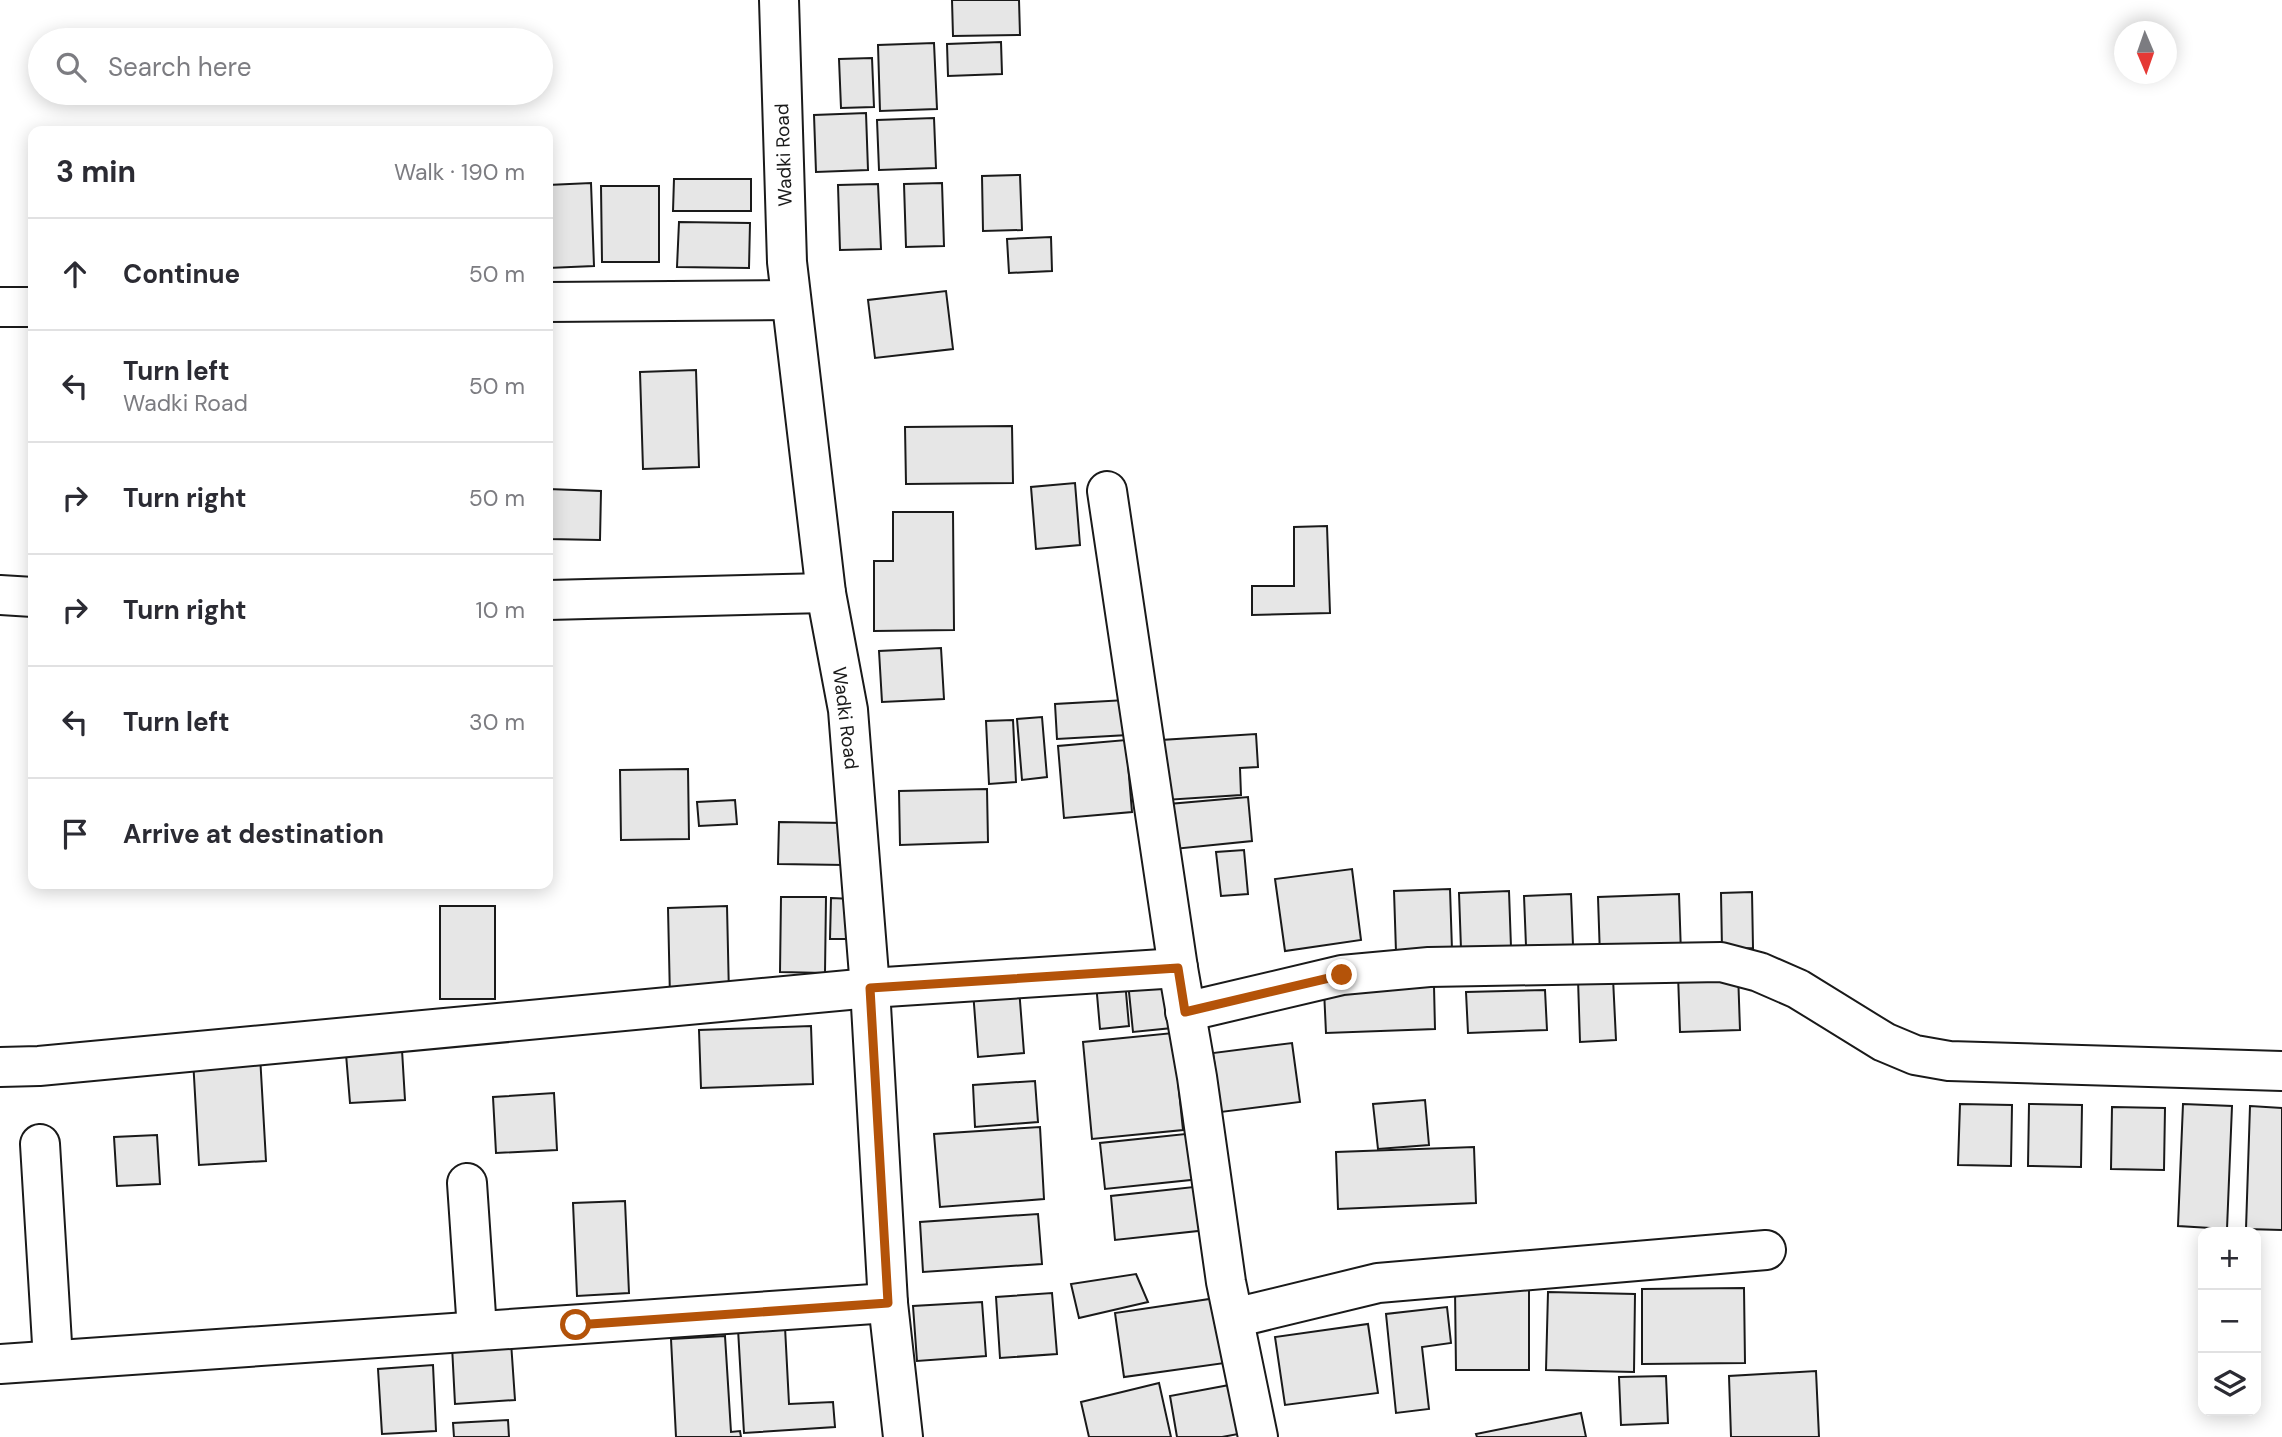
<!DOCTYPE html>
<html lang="en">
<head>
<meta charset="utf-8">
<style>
  :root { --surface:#fff; --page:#f2f2f3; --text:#2b2b33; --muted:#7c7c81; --line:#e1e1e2 }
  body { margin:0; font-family:"DM Sans",sans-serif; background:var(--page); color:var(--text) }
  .controls { position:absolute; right:21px; bottom:21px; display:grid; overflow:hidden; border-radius:14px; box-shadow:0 4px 18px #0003 }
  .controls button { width:63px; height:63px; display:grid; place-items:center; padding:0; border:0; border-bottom:2px solid var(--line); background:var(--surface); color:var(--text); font:35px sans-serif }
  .compass { position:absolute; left:2114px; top:21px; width:63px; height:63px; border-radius:50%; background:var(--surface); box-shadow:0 4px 18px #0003; rotate:178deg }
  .stop { position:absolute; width:21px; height:21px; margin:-16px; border:5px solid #b45309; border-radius:50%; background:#fff }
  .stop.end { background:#b45309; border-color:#fff; box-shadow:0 2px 7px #0008 }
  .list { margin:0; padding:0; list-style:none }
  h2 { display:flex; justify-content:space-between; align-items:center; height:91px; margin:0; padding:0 28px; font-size:30px }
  h2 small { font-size:23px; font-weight:400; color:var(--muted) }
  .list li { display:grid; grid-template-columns:46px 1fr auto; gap:21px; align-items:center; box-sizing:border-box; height:112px; padding:0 28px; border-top:2px solid var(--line) }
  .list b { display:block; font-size:26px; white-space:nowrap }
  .list p { margin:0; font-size:23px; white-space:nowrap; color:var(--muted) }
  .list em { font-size:23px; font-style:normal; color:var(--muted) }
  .icon { flex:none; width:38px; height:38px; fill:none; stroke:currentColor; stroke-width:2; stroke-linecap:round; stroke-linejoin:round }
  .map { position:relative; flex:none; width:2282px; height:1437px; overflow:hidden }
  .search { position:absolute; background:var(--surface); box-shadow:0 4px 18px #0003; left:28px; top:28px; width:525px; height:77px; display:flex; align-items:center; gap:18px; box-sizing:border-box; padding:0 24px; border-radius:38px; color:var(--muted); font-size:26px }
  .panel { position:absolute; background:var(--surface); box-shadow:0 4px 18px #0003; left:28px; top:126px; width:525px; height:763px; border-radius:14px }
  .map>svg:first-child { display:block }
</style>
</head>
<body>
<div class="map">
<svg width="2282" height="1437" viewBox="0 0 2282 1437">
  <rect width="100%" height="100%" fill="#fff"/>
  <g fill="#e6e6e6" stroke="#1a1a1a" stroke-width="2">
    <polygon points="952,0 1019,0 1020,35 953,36"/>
    <polygon points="1001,42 1002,74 948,76 947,44"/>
    <polygon points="934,43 937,109 880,111 878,45"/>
    <polygon points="872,58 874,107 841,108 839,59"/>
    <polygon points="866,113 868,170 816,172 814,115"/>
    <polygon points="934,118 936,168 879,170 877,120"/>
    <polygon points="1020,175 1022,230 983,231 982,176"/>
    <polygon points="674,179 751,179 751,211 673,211"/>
    <polygon points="591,183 594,266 548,268 548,185"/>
    <polygon points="942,183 944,246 906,247 904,184"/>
    <polygon points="878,184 881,249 840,250 838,185"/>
    <polygon points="601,186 659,186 659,262 602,262"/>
    <polygon points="679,222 750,223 749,268 677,267"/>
    <polygon points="1051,237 1052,271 1009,273 1007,239"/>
    <polygon points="946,291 953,349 875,358 868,300"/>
    <polygon points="696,370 699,467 643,469 640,372"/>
    <polygon points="1012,426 1013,483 906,484 905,427"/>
    <polygon points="1075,483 1080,545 1036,549 1031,487"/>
    <polygon points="548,489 601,491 600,540 548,539"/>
    <polygon points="893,512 953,512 954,630 874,631 874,561 893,561"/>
    <polygon points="1327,526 1330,613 1252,615 1252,586 1294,586 1294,527"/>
    <polygon points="941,648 944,699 882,702 879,651"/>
    <polygon points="1126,700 1128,735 1057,739 1055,704"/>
    <polygon points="1042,717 1047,777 1022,780 1017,719"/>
    <polygon points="1013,720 1016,782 989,784 986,721"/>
    <polygon points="1256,734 1258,767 1240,768 1241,795 1165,800 1161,740"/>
    <polygon points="1126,740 1132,812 1064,818 1058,746"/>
    <polygon points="688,769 689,839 621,840 620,770"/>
    <polygon points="987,789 988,842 900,845 899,791"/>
    <polygon points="1248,797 1252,841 1174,849 1169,804"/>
    <polygon points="735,800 737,824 699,826 697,802"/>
    <polygon points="779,822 845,823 845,865 778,864"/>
    <polygon points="1244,850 1248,894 1221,896 1216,852"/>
    <polygon points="1352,869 1361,940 1285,951 1275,879"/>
    <polygon points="1450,889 1452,950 1396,952 1394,891"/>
    <polygon points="1509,891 1511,947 1461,949 1459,893"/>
    <polygon points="1752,892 1753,948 1722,949 1721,893"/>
    <polygon points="1571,894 1573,945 1526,946 1524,896"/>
    <polygon points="1679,894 1681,954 1600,957 1598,897"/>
    <polygon points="781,897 826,897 825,973 780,972"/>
    <polygon points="831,898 853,899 853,939 830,939"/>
    <rect x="440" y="906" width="55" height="93"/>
    <polygon points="727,906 729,995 670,998 668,908"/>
    <polygon points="1738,972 1740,1030 1680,1032 1678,974"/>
    <polygon points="1613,978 1616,1040 1580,1042 1578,979"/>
    <polygon points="1167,979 1172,1028 1133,1032 1128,982"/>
    <polygon points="1125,981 1129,1026 1100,1029 1096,983"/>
    <polygon points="1434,986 1435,1029 1326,1033 1324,990"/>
    <polygon points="1019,988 1024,1053 978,1057 973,991"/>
    <polygon points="1545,990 1547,1030 1468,1033 1466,992"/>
    <polygon points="811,1026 813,1084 701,1088 699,1030"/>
    <polygon points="1173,1033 1183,1130 1092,1139 1083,1042"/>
    <polygon points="1292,1043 1300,1102 1221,1112 1213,1053"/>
    <polygon points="402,1050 405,1100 350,1103 346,1054"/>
    <polygon points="260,1055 266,1161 199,1165 193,1059"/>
    <polygon points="1035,1081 1038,1122 975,1127 973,1085"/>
    <polygon points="554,1093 557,1150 496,1153 493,1097"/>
    <polygon points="1425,1100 1429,1145 1378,1149 1373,1104"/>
    <polygon points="1960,1104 2012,1105 2011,1166 1958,1165"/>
    <polygon points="2029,1104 2082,1105 2081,1167 2028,1166"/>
    <polygon points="2183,1104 2232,1106 2227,1229 2178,1226"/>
    <polygon points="2250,1106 2282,1108 2282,1230 2246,1229"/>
    <polygon points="2112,1107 2165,1108 2164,1170 2111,1169"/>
    <polygon points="1040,1127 1044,1199 940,1207 934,1134"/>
    <polygon points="1195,1133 1200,1179 1105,1189 1100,1143"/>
    <polygon points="157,1135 160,1184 117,1186 114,1137"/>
    <polygon points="1474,1147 1476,1203 1338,1209 1336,1152"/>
    <polygon points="1203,1186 1207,1230 1115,1240 1111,1196"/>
    <polygon points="625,1201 629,1293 577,1296 573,1203"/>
    <polygon points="1038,1214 1042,1264 923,1272 920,1222"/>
    <polygon points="1136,1274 1148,1302 1079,1318 1071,1284"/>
    <polygon points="1744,1288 1745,1363 1642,1364 1642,1289"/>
    <polygon points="1455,1289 1529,1289 1529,1370 1456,1370"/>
    <polygon points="1548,1292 1635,1294 1634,1372 1546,1370"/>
    <polygon points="1052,1293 1057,1354 1000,1358 996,1297"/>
    <polygon points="1223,1297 1232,1362 1124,1377 1115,1313"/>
    <polygon points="982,1302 986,1356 917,1361 913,1306"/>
    <polygon points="1447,1307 1451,1343 1422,1347 1429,1409 1396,1413 1386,1314"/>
    <polygon points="1368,1324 1378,1393 1285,1405 1275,1337"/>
    <polygon points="785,1327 789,1404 833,1402 835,1427 744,1433 738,1329"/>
    <polygon points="725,1336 731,1432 740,1431 741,1437 676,1437 671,1339"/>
    <polygon points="511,1342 515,1400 455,1404 452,1346"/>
    <polygon points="433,1365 436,1431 382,1434 378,1369"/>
    <polygon points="1816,1371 1819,1437 1731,1437 1729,1376"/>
    <polygon points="1666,1376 1668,1423 1621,1425 1619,1377"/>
    <polygon points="1159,1383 1171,1437 1089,1437 1081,1402"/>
    <polygon points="1240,1383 1249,1432 1222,1437 1177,1437 1170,1396"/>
    <polygon points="1581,1413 1586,1437 1477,1437 1476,1434"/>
    <polygon points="508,1420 509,1437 454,1437 453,1423"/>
  </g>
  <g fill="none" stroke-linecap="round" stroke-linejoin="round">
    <g stroke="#1a1a1a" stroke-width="42">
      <g id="minor">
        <polyline points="779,0 787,262 826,593 848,710 870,988 888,1303 903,1437"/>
        <polyline points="548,302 791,300"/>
        <polyline points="0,307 33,307"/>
        <polyline points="1107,491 1178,968 1197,1077 1226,1282 1258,1437"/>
        <polyline points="0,595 33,597"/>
        <polyline points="548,600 826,593"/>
        <polyline points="1185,1012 1342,975 1429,967 1721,962 1759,972 1798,989 1884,1042 1915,1055 1949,1061 2282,1071"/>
        <polyline points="0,1067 39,1066 870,988 1178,968"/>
        <polyline points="40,1144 53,1360"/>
        <polyline points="467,1183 477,1330"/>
        <polyline points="1234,1318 1378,1283 1766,1250"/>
        <polyline points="0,1364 888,1303"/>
      </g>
    </g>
    <use href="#minor" stroke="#fff" stroke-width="38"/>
  </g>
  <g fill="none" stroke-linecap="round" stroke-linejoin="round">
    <polyline stroke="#b45309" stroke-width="9" points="576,1325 888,1303 870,988 1178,968 1185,1012 1342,975"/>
  </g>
  <g text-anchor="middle" stroke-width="5" stroke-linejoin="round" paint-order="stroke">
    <g font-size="19" fill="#1a1a1a" stroke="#fff">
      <text transform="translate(783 155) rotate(-92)" y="7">Wadki Road</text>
      <text transform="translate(846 718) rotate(83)" y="7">Wadki Road</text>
    </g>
  </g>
</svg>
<div class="controls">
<button>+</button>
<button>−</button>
<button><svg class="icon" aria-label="layers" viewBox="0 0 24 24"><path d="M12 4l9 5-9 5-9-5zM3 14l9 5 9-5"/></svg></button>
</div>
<svg class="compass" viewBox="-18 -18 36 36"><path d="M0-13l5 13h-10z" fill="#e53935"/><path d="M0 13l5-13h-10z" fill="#7c7c81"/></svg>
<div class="stop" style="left:576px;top:1325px"></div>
<div class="stop end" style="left:1342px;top:975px"></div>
<div class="search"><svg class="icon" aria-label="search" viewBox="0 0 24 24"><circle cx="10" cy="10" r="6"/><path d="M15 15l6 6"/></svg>Search here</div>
<section class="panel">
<h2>3 min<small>Walk · 190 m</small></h2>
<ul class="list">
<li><svg class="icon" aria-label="ahead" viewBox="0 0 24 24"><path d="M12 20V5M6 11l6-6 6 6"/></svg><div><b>Continue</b></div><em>50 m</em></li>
<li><svg class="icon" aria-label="left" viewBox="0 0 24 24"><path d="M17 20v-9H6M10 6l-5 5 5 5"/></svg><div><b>Turn left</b><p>Wadki Road</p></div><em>50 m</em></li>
<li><svg class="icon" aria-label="right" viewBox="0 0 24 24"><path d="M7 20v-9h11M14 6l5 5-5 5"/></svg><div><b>Turn right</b></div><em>50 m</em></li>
<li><svg class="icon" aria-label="right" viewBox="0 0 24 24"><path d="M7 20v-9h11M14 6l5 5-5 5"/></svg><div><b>Turn right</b></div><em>10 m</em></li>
<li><svg class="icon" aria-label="left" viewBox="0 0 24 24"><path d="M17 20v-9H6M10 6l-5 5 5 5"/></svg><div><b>Turn left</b></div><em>30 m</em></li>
<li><svg class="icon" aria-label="arrive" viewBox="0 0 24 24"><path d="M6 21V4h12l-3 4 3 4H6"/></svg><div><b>Arrive at destination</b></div></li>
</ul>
</section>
</div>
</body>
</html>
